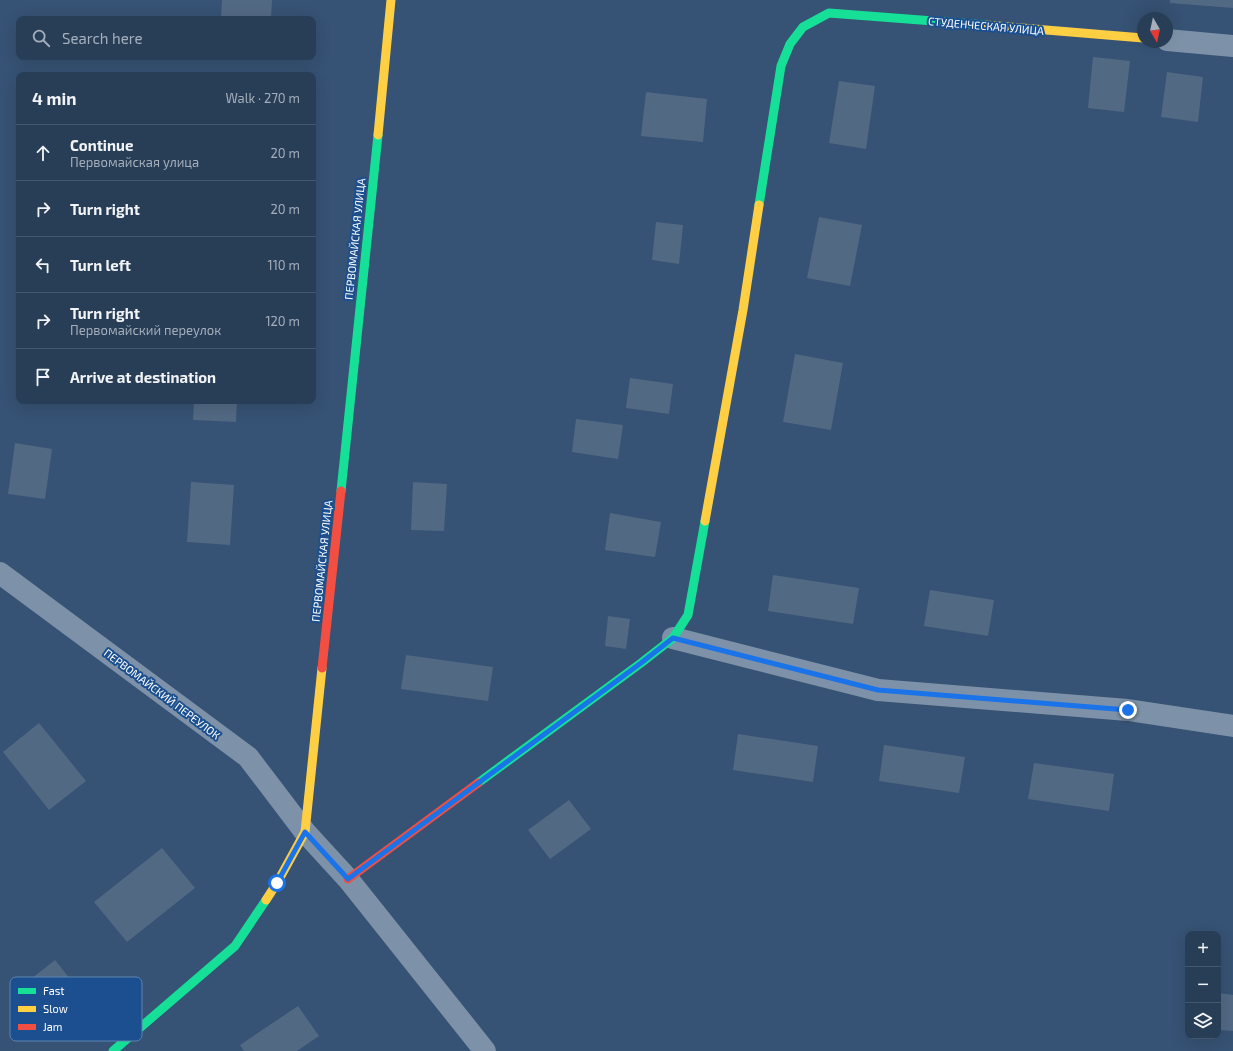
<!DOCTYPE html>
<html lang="en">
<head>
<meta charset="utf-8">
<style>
  :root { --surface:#283e57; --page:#30455d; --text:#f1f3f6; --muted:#a5aeba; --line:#44576d }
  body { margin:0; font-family:"Exo 2",sans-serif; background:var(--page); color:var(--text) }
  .controls { position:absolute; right:12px; bottom:12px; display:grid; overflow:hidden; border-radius:8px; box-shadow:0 4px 16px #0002 }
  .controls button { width:36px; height:36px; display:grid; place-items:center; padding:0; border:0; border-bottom:1px solid var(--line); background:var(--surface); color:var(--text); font:20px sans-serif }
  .compass { position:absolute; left:1137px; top:12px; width:36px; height:36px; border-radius:50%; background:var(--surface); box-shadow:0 4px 16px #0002; rotate:171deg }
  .stop { position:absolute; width:12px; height:12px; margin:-9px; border:3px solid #1a73e8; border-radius:50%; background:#fff }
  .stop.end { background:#1a73e8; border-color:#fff; box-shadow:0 1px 4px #0008 }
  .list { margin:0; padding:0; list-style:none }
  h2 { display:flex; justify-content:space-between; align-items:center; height:52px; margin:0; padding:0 16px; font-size:17px }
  h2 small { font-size:13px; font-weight:400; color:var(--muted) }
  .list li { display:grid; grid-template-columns:26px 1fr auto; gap:12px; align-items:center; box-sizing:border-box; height:56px; padding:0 16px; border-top:1px solid var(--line) }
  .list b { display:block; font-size:15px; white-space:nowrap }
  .list p { margin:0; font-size:13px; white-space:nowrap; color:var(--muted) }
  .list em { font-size:13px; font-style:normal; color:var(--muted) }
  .icon { flex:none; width:22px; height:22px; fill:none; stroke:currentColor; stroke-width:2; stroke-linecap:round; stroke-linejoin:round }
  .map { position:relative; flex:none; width:1233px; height:1051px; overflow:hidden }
  .search { position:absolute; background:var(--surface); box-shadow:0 4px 16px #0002; left:16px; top:16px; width:300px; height:44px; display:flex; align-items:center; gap:10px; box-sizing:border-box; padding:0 14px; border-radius:8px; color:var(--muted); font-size:15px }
  .panel { position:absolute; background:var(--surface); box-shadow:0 4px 16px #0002; left:16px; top:72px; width:300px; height:332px; border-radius:8px }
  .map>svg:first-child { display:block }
</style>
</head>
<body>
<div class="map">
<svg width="1233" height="1051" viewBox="0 0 1233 1051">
  <rect width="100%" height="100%" fill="#365274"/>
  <g fill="#526984">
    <polygon points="222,0 272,0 271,19 221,19"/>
    <polygon points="1170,0 1233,0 1233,8 1170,3"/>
    <polygon points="1093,57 1130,61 1124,112 1088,108"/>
    <polygon points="1167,72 1203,77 1198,122 1161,117"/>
    <polygon points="839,81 875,86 866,149 829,143"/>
    <polygon points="646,92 707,99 703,142 641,136"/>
    <polygon points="819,217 862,225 850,286 807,278"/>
    <polygon points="656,222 683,225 679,264 652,260"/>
    <polygon points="795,354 843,363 831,430 783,422"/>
    <polygon points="630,378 673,384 669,414 626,408"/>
    <polygon points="194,401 237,401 236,422 193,420"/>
    <polygon points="576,419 623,425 618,459 572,452"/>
    <polygon points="15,443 52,449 45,499 8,494"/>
    <polygon points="191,482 234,485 230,545 187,542"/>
    <polygon points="413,482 447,484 444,531 411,530"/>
    <polygon points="610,513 661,522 655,557 605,550"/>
    <polygon points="773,575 859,588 853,624 768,611"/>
    <polygon points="930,590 994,600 988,636 924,626"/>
    <polygon points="608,616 630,619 626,649 605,646"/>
    <polygon points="406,655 493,667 488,701 401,689"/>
    <polygon points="39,723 86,781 49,810 3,752"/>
    <polygon points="738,734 818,746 813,782 733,770"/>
    <polygon points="884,745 965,757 959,793 879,781"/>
    <polygon points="1034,763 1114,774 1109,811 1028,799"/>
    <polygon points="569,800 591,829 550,859 528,830"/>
    <polygon points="162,848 195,888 127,942 94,902"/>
    <polygon points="55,960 75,985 47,1007 27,982"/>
    <polygon points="1218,993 1233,995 1233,1031 1218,1030"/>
    <polygon points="298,1006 319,1036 297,1051 244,1051 240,1045"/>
  </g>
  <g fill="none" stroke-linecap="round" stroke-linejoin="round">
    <g stroke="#7d92a8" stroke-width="22">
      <polyline points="1167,40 1233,46"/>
      <polyline points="0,573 248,757 305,832 348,879 485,1051"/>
      <polyline points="673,638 878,690 1128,710 1233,726"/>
    </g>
    <g stroke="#16e098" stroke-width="9">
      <polyline points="759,205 781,66 790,44 803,27 829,13 986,25"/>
      <polyline points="341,491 378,135"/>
      <polyline points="478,783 641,663 673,638 688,615 705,521"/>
      <polyline points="113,1051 235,946 266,900"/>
    </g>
    <g stroke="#ffcf43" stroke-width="9">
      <polyline points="986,25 1143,38"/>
      <polyline points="378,135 391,0"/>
      <polyline points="705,521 743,310 759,205"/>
      <polyline points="266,900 277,883 305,832 322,668"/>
    </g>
    <g stroke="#f24e42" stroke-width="9">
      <polyline points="322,668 341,491"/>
      <polyline points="348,879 478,783"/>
    </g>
  </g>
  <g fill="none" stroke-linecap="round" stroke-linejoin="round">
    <polyline stroke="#1a73e8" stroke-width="5" points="277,883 305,832 348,879 641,663 673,638 878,690 1128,710"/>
  </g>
  <g text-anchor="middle" stroke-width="4" stroke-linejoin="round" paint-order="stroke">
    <g font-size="11" fill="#fff" stroke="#1b4f8f">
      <text transform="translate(986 26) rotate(5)" y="4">СТУДЕНЧЕСКАЯ УЛИЦА</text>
      <text transform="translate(355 239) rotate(-84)" y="4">ПЕРВОМАЙСКАЯ УЛИЦА</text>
      <text transform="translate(322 561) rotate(-84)" y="4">ПЕРВОМАЙСКАЯ УЛИЦА</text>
      <text transform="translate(162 694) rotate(37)" y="4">ПЕРВОМАЙСКИЙ ПЕРЕУЛОК</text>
    </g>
  </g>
  <rect x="10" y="977" width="132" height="64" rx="6" fill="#1b4f8f" stroke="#5f84b1" stroke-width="1"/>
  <rect x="18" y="988" width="18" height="6" fill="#16e098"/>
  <rect x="18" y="1006" width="18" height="6" fill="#ffcf43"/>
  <rect x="18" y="1024" width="18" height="6" fill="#f24e42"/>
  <g font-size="11" fill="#fff">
    <text x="43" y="995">Fast</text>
    <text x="43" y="1013">Slow</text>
    <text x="43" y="1031">Jam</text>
  </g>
</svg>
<div class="controls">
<button>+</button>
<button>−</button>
<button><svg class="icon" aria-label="layers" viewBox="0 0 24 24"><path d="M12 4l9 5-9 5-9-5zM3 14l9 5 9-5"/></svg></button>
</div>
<svg class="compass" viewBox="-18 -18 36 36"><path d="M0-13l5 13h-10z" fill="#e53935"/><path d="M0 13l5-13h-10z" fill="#a5aeba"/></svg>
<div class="stop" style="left:277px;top:883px"></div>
<div class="stop end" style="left:1128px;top:710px"></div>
<div class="search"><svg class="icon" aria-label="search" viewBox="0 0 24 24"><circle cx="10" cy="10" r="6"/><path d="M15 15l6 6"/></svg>Search here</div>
<section class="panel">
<h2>4 min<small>Walk · 270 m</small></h2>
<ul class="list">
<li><svg class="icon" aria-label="ahead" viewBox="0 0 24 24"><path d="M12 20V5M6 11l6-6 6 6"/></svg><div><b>Continue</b><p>Первомайская улица</p></div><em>20 m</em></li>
<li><svg class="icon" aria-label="right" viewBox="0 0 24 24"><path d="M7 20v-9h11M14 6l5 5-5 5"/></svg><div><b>Turn right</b></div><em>20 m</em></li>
<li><svg class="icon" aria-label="left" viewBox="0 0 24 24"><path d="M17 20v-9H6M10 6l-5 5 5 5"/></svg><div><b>Turn left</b></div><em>110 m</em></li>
<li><svg class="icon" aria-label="right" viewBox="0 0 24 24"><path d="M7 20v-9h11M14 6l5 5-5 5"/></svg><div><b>Turn right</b><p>Первомайский переулок</p></div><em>120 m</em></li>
<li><svg class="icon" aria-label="arrive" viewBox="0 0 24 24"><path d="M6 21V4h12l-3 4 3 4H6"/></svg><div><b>Arrive at destination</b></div></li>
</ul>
</section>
</div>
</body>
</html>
